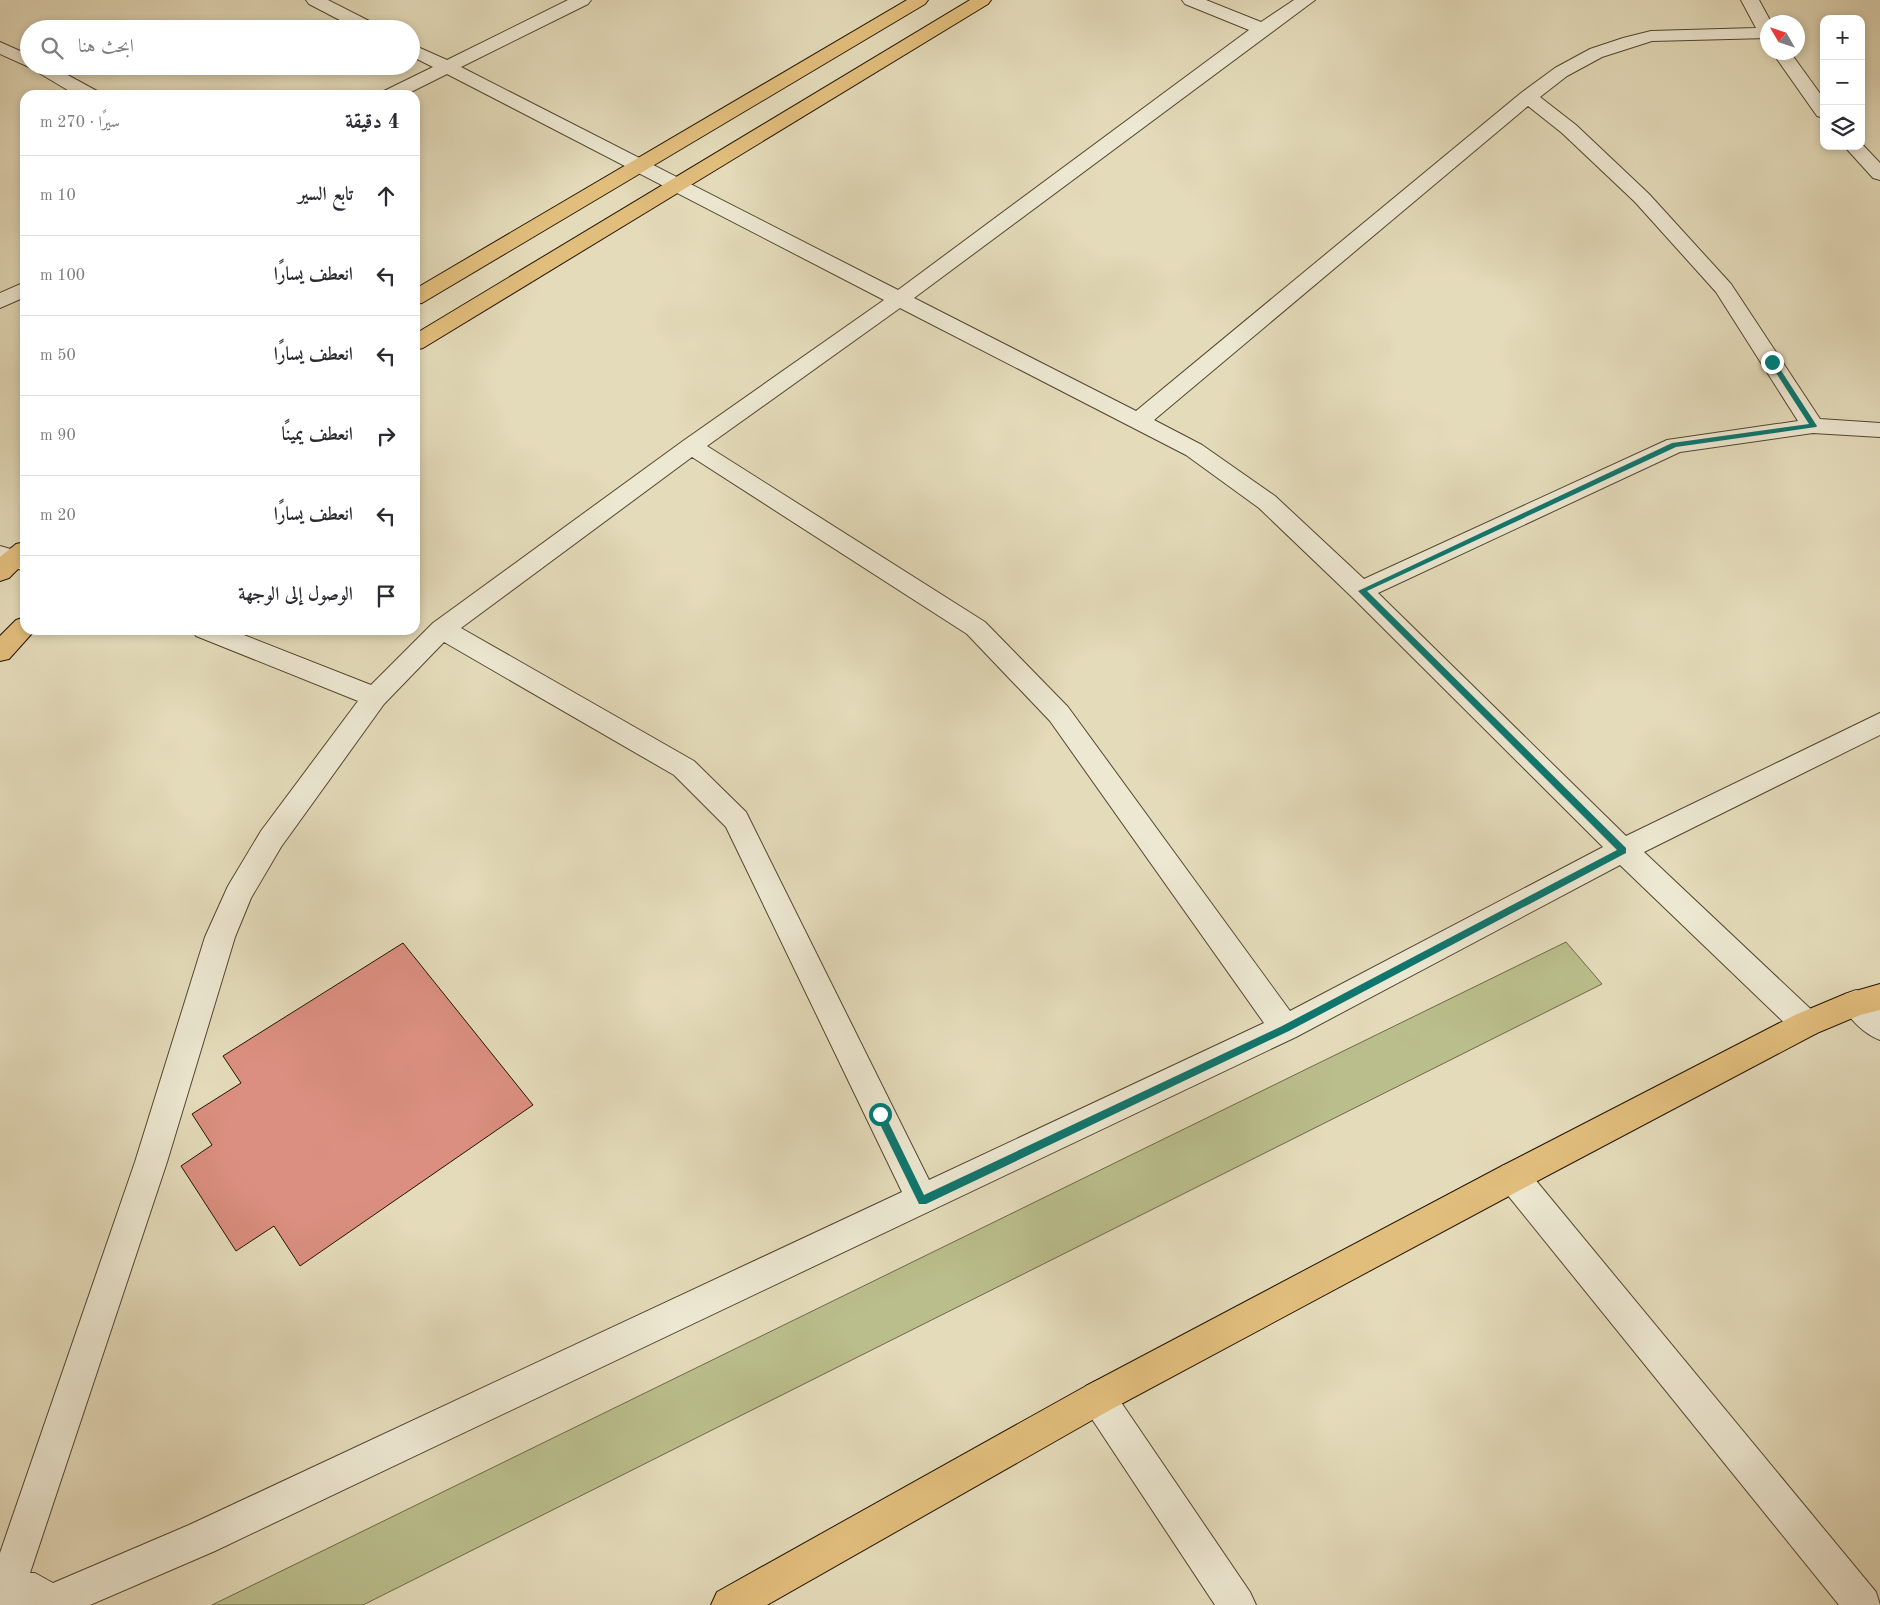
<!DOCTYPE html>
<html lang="ar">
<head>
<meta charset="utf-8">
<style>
  :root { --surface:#fff; --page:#f2f2f3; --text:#2b2b33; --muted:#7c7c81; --line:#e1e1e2 }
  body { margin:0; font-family:"Old Standard TT",Amiri,serif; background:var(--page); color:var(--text); direction:rtl }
  .controls { position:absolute; right:15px; top:15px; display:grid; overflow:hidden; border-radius:10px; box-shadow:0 2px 8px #0003 }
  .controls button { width:45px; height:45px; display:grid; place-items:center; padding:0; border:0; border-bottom:1px solid var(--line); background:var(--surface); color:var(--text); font:25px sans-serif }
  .compass { position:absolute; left:1760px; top:15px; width:45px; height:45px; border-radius:50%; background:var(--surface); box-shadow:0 2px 8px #0003; rotate:309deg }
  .stop { position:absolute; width:15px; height:15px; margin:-11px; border:4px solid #0f766e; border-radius:50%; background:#fff }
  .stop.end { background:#0f766e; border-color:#fff; box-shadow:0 1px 5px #0008 }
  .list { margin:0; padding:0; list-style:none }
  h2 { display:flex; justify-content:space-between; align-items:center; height:65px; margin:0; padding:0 20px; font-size:21px }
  h2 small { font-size:16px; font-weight:400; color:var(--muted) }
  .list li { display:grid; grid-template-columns:32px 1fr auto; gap:15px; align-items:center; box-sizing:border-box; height:80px; padding:0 20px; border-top:1px solid var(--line) }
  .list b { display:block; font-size:19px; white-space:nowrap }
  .list em { font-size:16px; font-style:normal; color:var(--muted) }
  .icon { flex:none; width:28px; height:28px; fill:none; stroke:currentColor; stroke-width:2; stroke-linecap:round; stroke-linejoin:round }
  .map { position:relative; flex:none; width:1880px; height:1605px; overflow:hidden; direction:ltr }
  .search { position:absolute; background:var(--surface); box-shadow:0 2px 8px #0003; left:20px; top:20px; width:400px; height:55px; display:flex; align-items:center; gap:12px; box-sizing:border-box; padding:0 18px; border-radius:28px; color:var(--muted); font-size:19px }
  .panel { position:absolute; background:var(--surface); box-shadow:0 2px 8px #0003; left:20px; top:90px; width:400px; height:545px; border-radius:15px; direction:rtl }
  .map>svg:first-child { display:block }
</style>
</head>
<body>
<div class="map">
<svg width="1880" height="1605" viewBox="0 0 1880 1605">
  <rect width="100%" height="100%" fill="#e4dbba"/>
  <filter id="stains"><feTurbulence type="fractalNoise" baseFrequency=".004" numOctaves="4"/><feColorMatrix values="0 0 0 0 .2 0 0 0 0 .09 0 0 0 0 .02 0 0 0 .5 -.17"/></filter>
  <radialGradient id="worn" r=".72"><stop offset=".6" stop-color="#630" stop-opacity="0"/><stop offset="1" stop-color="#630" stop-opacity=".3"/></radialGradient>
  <polygon fill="#babe8c" stroke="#6f6946" points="1566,942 1602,984 363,1605 212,1605"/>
  <polygon fill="#db8f80" stroke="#241401" points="403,943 533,1105 300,1266 274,1226 236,1251 181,1166 212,1145 192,1114 241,1083 223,1056"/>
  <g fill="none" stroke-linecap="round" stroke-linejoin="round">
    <g stroke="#54462f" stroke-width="2">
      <g id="minor">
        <polygon points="306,0 328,0 377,25 380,29 357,29 309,4"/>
        <path d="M568 0H591L588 4 461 67 898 290 1249 30 1185 4 1182 0H1206L1261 22 1294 0H1315L914 298 1136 411 1521 93 1555 68 1590 49 1623 38 1651 31 1756 28 1741 0H1759L1771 22H1768V38L1652 41 1602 57 1567 76 1540 97 1576 125 1649 194 1731 284 1820 419 1880 423V437L1813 433 1680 452 1378 593 1626 836 1880 713V735L1644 852 1817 1015 1821 1024 1817 1033 1806 1037 1795 1033 1620 865 1296 1037 215 1551 90 1605H0V1553L135 1162 205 937 228 886 261 831 358 701 196 636 192 630H231L371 685 433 623 683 441 884 300 447 74 405 95H382L384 91 433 67 411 56V44L447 60ZM1528 106 1562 133 1635 202 1716 292 1798 421 1667 440 1364 579 1275 496 1202 445 1154 420ZM900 308 1186 455 1259 508 1352 597 1603 847 1290 1011 1068 707 985 622 707 446ZM692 457 967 634 1050 721 1264 1023 929 1180 746 812 694 761 461 628ZM444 642 674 775 726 827 902 1192 189 1525 53 1583 35 1573H30L167 1162 235 937 251 898 281 847 384 704Z"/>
        <polygon points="0,42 29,55 29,66 51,66 97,91 99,95 76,95 29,67 0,54"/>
        <polygon points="1772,52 1790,52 1824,99 1824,118 1817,116"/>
        <polygon points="1861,143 1880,163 1880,180 1873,178 1844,146 1861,146"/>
        <polygon points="25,282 25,297 0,308 0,293"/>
        <polygon points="0,546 25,553 25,571 0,563"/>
        <path d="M1856 990 1867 994 1880 1007V1040C1864 1034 1849 1019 1841 1003L1845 994Z"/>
        <polygon points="1513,1162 1524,1166 1876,1592 1880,1605 1839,1605 1502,1188 1497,1177 1502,1166"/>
        <polygon points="1098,1380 1110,1386 1250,1592 1256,1605 1215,1605 1086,1410 1080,1398 1086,1386"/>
      </g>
    </g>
    <g stroke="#241401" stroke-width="2">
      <g id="major">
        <polygon points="907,0 928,0 925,4 422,303 415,304 415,289"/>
        <polygon points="970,0 991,0 988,4 423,348 415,350 415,334"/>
        <polygon points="25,542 25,562 9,578 0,581 0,557 16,544"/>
        <polygon points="25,617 25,630 35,630 9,659 0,661 0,636 16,620"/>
        <polygon points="1880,984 1880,1010 1860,1015 1817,1033 1524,1188 1110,1410 767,1605 711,1605 717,1592 1086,1386 1502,1166 1795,1015 1845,994"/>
      </g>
    </g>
    <use href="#minor" fill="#ede8d2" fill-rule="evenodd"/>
    <use href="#major" fill="#e2be7d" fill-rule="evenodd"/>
  </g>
  <polygon fill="#0f766e" points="1770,361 1775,361 1817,426 1816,427 1676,447 1367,591 1626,848 1626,853 1289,1031 926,1204 919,1204 875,1114 877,1111 883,1111 924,1195 1282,1026 1617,850 1358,591 1672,443 1809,424 1769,362"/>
  <rect width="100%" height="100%" filter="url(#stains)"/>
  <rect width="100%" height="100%" fill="url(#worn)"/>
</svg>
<div class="controls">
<button>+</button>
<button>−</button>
<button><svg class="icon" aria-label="layers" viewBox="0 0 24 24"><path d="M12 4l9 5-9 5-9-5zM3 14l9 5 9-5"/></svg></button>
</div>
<svg class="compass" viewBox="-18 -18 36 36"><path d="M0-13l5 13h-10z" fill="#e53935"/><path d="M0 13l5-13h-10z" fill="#7c7c81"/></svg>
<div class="stop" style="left:880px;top:1114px"></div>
<div class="stop end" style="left:1772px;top:362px"></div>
<div class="search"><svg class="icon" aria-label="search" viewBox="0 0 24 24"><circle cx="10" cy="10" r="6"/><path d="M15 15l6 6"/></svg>ابحث هنا</div>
<section class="panel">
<h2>4 دقيقة<small>سيرًا · 270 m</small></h2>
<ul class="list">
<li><svg class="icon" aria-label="ahead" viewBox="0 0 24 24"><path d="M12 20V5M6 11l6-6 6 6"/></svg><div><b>تابع السير</b></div><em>10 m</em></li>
<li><svg class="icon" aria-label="left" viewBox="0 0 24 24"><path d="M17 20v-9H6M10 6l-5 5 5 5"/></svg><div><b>انعطف يسارًا</b></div><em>100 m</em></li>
<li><svg class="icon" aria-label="left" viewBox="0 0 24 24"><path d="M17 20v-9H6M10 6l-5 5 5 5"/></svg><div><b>انعطف يسارًا</b></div><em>50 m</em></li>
<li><svg class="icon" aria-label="right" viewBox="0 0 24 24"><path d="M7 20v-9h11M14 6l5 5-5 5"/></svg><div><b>انعطف يمينًا</b></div><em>90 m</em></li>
<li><svg class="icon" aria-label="left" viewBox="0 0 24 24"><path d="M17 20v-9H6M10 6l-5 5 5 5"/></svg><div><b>انعطف يسارًا</b></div><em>20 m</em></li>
<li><svg class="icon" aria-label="arrive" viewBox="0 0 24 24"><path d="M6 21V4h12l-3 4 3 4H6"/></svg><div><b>الوصول إلى الوجهة</b></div></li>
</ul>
</section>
</div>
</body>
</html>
